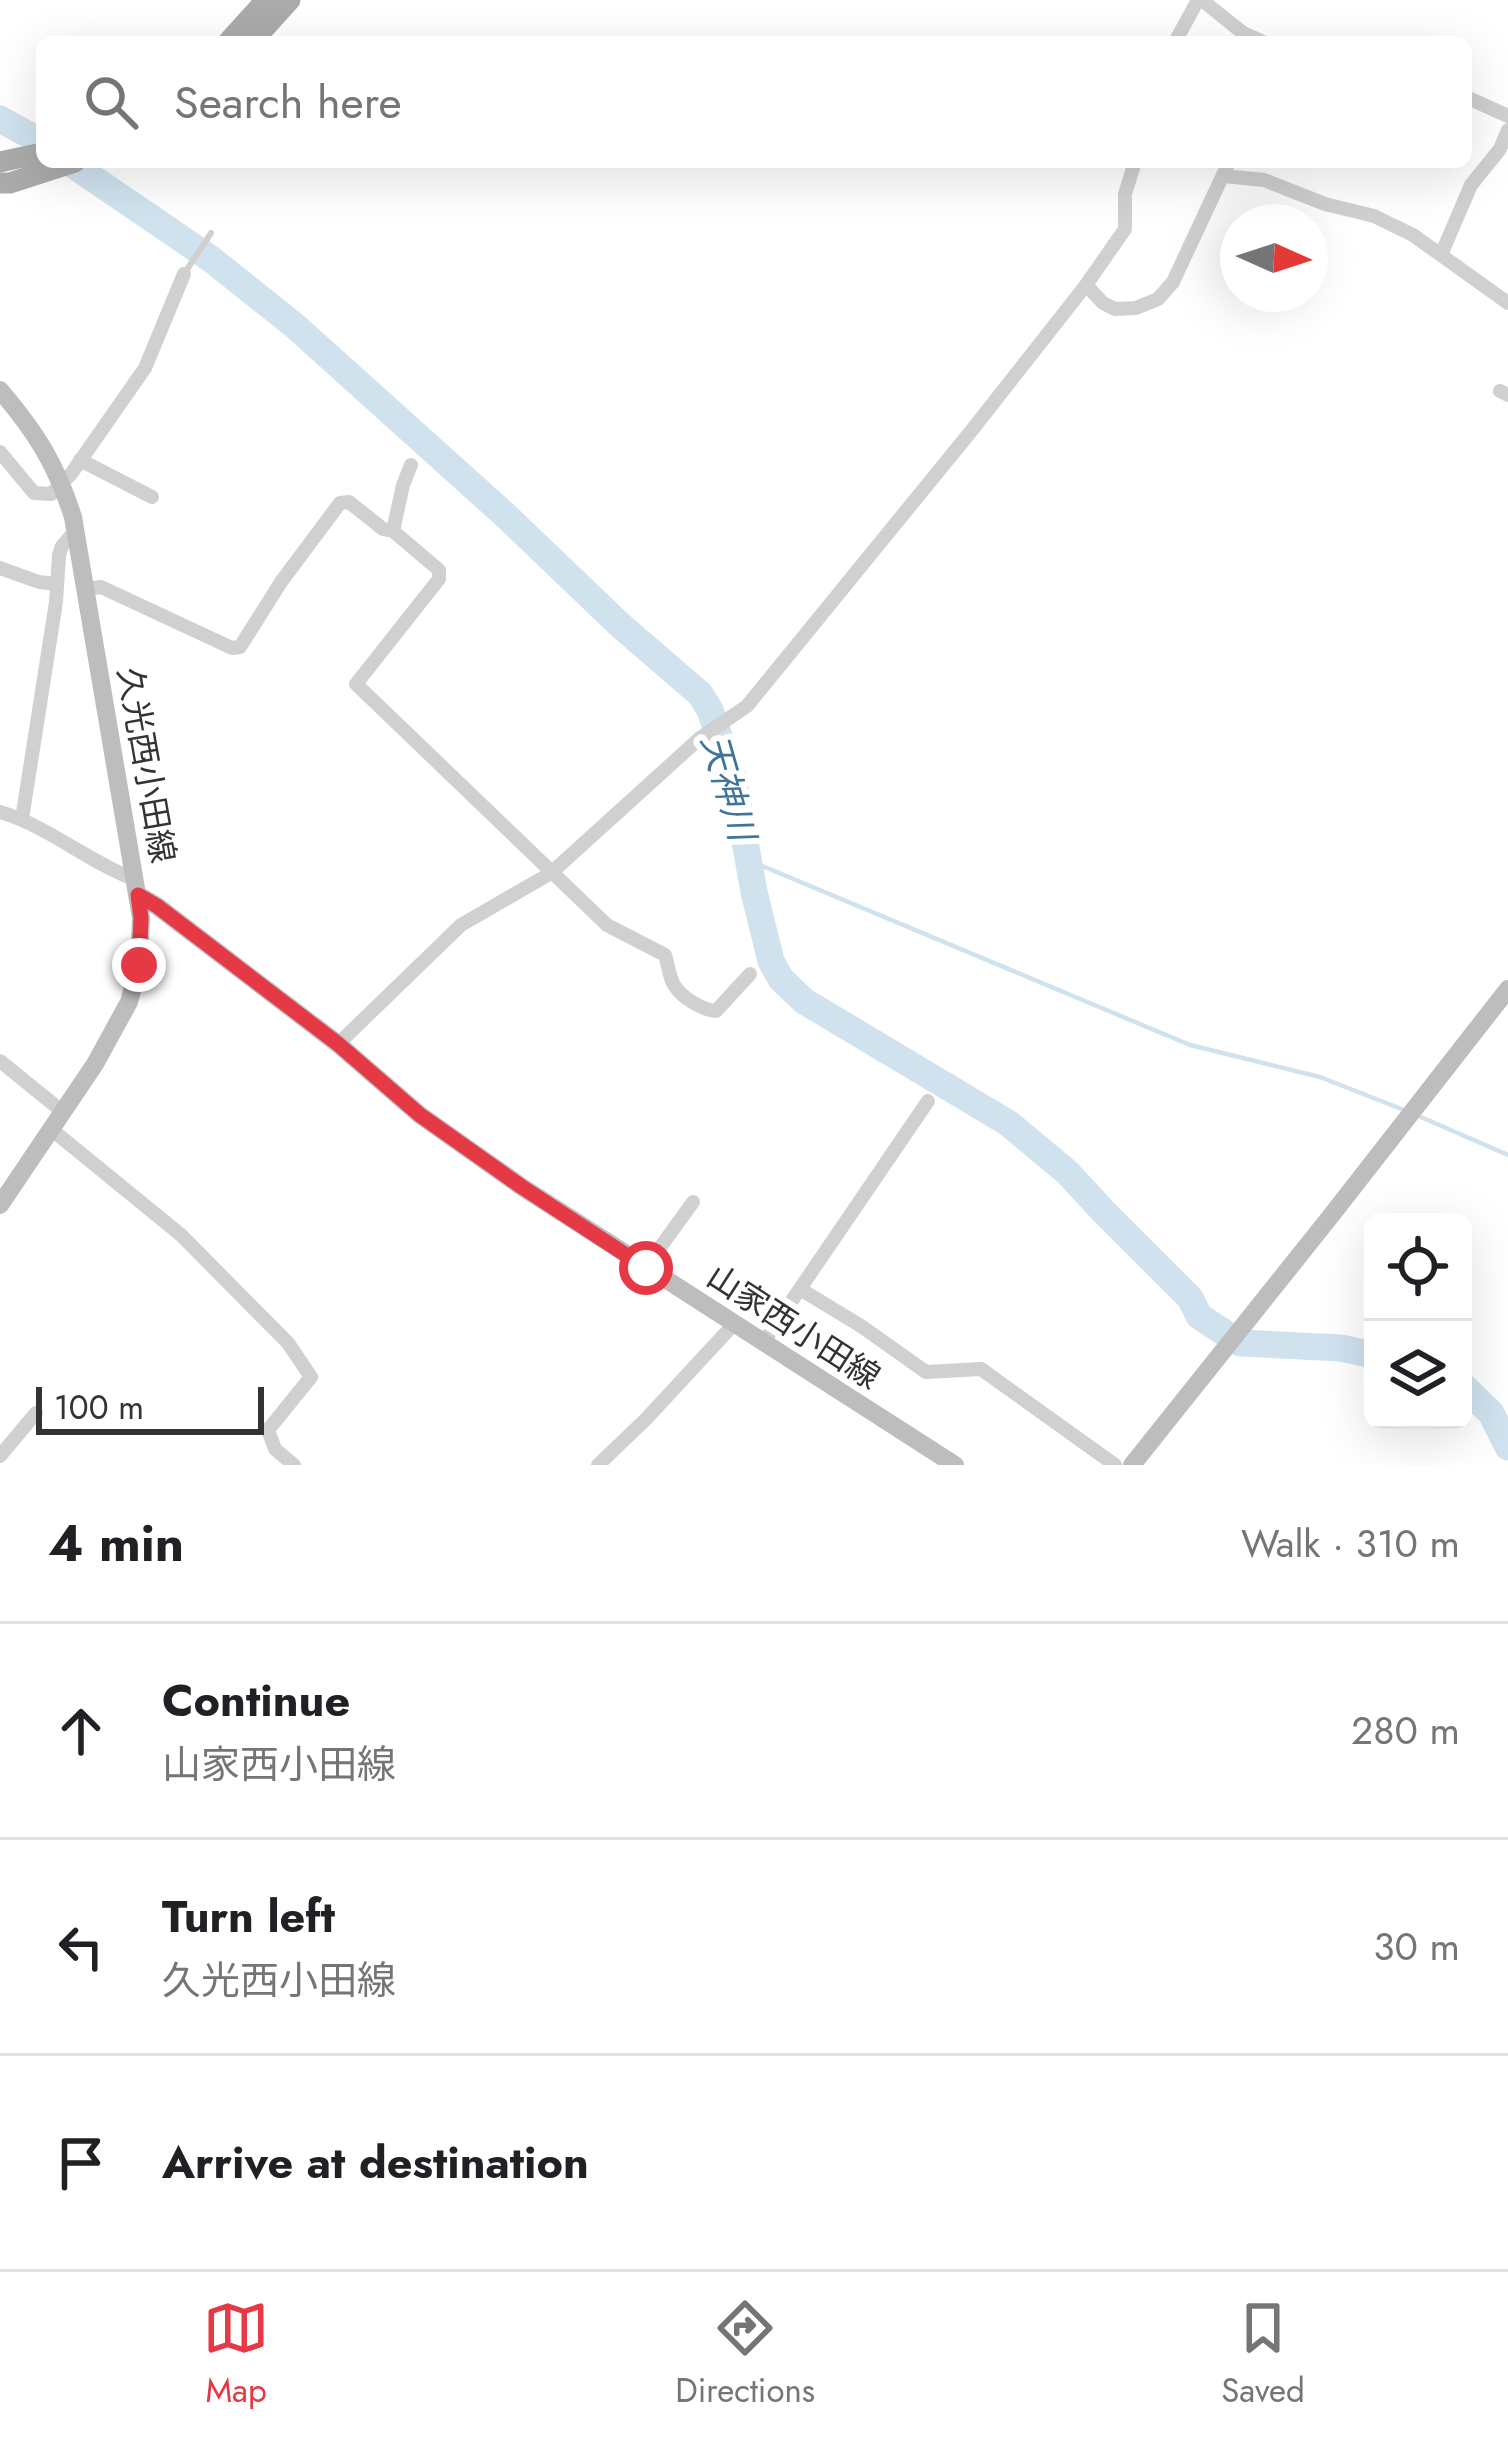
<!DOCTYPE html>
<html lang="en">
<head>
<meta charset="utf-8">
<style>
  :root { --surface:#fff; --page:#f2f2f2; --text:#202124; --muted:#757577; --line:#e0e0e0; --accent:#e63946 }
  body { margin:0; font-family:Jost,"Noto Sans JP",sans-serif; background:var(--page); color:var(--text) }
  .controls { position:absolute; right:36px; bottom:36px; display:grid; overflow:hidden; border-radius:18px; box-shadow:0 12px 48px #0002 }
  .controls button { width:108px; height:108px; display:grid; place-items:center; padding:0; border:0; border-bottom:3px solid var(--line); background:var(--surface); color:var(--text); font:60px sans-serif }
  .compass { position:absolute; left:1220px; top:204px; width:108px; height:108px; border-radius:50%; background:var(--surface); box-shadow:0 12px 48px #0002; rotate:93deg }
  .scale { position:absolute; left:36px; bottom:30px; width:228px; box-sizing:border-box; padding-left:12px; border:6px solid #333; border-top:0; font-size:33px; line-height:42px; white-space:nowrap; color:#333; -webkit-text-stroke:9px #fff; paint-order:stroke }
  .stop { position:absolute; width:36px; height:36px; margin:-27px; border:9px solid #e63946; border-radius:50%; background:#fff }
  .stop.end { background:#e63946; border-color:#fff; box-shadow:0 3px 12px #0008 }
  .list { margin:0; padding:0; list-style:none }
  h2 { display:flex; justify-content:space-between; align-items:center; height:156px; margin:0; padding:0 48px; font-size:51px }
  h2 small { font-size:39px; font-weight:400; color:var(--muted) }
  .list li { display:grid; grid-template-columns:78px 1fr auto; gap:36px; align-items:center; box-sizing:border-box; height:216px; padding:0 48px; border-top:3px solid var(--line) }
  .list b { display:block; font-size:45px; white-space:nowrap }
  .list p { margin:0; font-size:39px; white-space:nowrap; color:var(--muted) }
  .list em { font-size:39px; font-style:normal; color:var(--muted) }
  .icon { flex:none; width:66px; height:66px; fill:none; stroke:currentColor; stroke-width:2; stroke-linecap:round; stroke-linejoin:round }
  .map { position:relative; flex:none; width:1508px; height:1465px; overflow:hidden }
  .search { position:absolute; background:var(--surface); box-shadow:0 12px 48px #0002; left:36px; right:36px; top:36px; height:132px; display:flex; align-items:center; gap:30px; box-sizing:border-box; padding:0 42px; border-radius:18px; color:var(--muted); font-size:45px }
  .sheet { height:804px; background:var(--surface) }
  nav { display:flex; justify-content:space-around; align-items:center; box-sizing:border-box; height:168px; border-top:3px solid var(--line); background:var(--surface); font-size:33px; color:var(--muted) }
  nav a { display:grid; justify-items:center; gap:6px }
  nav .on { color:var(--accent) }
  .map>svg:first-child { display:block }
</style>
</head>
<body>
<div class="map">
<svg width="1508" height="1465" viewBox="0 0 1508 1465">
  <rect width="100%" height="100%" fill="#fff"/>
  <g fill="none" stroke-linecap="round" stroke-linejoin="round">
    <g stroke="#cfe2ee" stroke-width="4.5">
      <polyline points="748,860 1190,1045 1320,1077 1404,1110"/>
      <polyline points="1414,1114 1508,1155"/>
    </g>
    <g stroke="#cfe2ee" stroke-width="27">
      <polyline points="0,119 42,142"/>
      <polyline points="69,162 211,259 295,326 505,515 620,625 700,694 710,710 734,780 754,892 771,961 781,979 804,1001 1008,1123 1067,1172 1104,1212 1190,1298 1199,1316 1240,1343 1341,1348 1373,1355"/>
      <polyline points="1463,1386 1491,1413 1508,1447"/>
    </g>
    <polyline stroke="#d0d0d0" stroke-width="6" points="186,271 211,233"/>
    <g stroke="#d0d0d0" stroke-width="14">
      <polyline points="1202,0 1243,33 1263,42"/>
      <polyline points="1175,42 1198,0"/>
      <polyline points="1466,97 1508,116"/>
      <polyline points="1224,176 1264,180 1325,204 1374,216 1413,235 1508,303"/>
      <polyline points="1441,255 1471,185 1500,149 1508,130"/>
      <polyline points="1086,285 1103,303 1115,309 1136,308 1158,299 1173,282 1229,162"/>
      <polyline points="1500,391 1508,395"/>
      <polyline points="0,452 34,493 51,494 71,474 145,368 184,274"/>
      <polyline points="80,460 152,497"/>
      <polyline points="393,531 403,485 411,465"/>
      <polyline points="0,568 39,582 57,584"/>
      <path d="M87 589 101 587 232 648 240 647 281 582 340 503 349 502 383 529 393 531 439 570V579L356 684 607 925 665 955C668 964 669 977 674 985 681 997 702 1010 716 1011L750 974"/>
      <path d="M0 812C50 827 88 862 136 880"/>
      <polyline points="22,819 56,602 59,555 62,546 76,530"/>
      <polyline points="338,1044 461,925 551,873 700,738 747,706 972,430 1086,285 1125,229 1125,194 1135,162"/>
      <polyline points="0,1061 63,1112"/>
      <polyline points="51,1129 181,1235 288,1343 311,1377 268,1430 275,1449 294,1465"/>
      <polyline points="646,1267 693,1202"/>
      <polyline points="800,1289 861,1326 926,1372 981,1369 1115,1465"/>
      <polyline points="763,1343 928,1101"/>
      <polyline points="0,1456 36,1413"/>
      <polyline points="598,1465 646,1419 734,1324"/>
    </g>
    <g stroke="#bdbdbd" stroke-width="18">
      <path d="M0 390C36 432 56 464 73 517L141 918 139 965 129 1002 95 1064 0 1205"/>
      <polyline points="138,895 157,906 338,1044 420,1115 522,1187 955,1465"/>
      <polyline points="1132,1465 1330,1217 1508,989"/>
    </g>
    <g stroke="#ababab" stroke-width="21">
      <polyline points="228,42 266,0"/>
      <polyline points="252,42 290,0"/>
      <polyline points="0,162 42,153"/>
      <polyline points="0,183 10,183 75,162"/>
    </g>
  </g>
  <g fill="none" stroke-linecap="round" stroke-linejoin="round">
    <polyline stroke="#e63946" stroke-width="15" points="139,965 141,918 138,895 157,906 338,1044 420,1115 522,1187 646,1268"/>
  </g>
  <g text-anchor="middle" stroke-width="12" stroke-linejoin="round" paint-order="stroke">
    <g font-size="33" fill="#333" stroke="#fff">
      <text transform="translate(147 765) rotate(80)" y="12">久光西小田線</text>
      <text transform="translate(794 1326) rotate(33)" y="12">山家西小田線</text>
    </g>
    <g font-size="36" font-style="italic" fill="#3f7597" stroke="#fff">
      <text transform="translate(729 787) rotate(74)" y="13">天神川</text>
    </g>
  </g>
</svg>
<div class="controls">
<button><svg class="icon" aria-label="locate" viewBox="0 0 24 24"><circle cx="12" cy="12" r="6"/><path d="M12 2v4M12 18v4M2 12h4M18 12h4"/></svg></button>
<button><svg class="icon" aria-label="layers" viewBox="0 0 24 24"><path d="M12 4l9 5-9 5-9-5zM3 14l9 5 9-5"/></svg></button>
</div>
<svg class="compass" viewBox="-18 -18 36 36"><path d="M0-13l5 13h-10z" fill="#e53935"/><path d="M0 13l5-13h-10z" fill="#757577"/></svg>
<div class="scale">100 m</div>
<div class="stop" style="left:646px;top:1268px"></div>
<div class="stop end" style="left:139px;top:965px"></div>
<div class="search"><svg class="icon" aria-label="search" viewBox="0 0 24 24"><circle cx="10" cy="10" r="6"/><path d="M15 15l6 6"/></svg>Search here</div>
</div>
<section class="sheet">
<h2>4 min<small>Walk · 310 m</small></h2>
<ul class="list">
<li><svg class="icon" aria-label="ahead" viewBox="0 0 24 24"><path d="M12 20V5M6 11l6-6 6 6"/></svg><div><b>Continue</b><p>山家西小田線</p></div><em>280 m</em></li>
<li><svg class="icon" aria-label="left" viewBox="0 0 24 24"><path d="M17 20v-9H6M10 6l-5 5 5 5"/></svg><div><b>Turn left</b><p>久光西小田線</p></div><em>30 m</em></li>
<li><svg class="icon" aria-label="arrive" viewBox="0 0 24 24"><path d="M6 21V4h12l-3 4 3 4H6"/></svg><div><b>Arrive at destination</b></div></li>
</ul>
</section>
<nav>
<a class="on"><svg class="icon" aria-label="map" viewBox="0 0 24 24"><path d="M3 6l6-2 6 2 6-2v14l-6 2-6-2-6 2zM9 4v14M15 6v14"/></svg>Map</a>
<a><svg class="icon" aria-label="directions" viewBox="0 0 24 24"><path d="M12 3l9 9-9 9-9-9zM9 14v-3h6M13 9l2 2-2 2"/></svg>Directions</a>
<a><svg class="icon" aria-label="saved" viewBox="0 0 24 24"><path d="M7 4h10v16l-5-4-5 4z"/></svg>Saved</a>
</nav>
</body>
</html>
